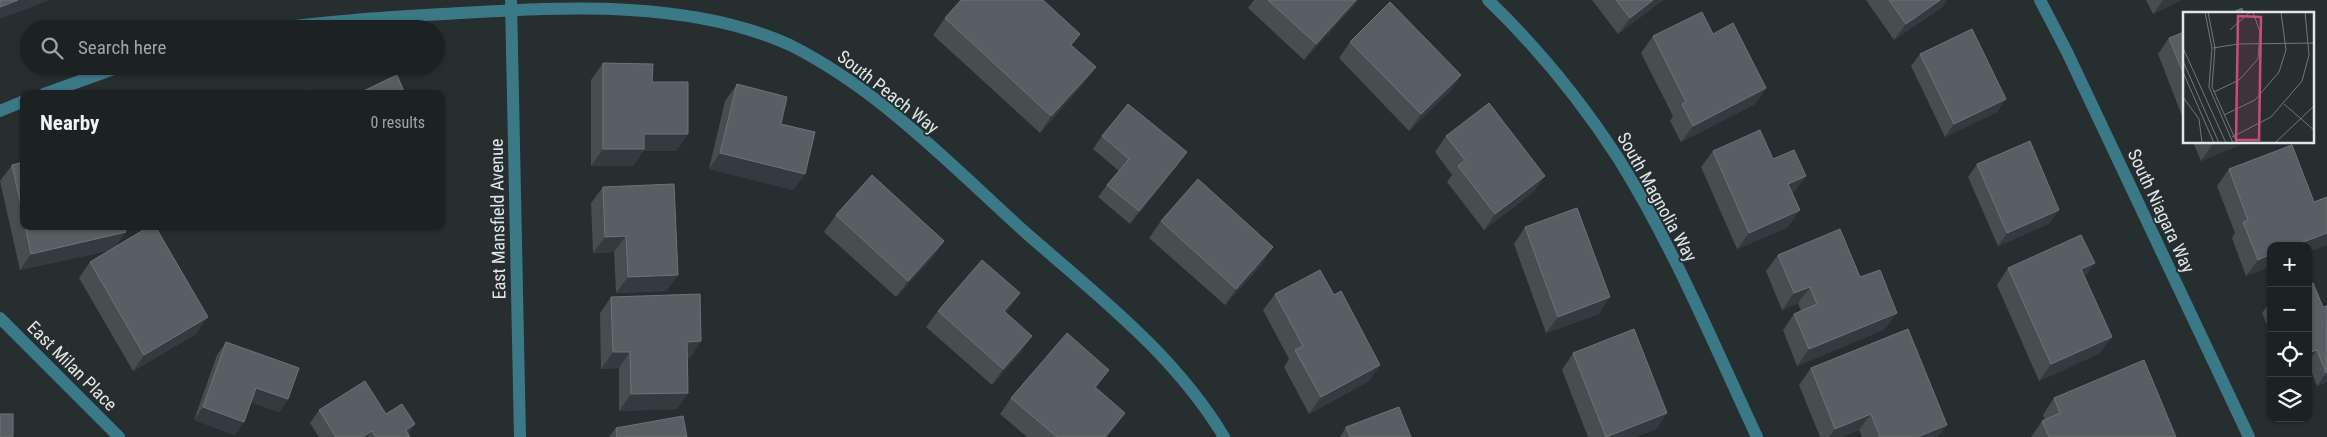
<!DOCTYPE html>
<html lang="en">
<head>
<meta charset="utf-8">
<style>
  :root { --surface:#1c2224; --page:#292f31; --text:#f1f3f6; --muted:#a0a4a6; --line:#3a3f41 }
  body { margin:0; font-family:"Roboto Condensed",sans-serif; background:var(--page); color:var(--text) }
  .controls { position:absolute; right:15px; bottom:15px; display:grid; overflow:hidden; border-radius:10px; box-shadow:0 1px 4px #0004 }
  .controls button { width:45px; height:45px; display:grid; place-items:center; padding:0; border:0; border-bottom:1px solid var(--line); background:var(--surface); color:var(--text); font:25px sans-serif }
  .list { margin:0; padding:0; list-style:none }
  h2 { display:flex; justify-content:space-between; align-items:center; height:65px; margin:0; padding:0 20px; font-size:21px }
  h2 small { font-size:16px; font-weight:400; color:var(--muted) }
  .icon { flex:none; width:28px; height:28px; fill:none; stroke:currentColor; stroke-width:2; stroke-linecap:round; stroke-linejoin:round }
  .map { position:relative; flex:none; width:2327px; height:437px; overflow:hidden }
  .search { position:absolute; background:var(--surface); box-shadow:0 1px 4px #0004; left:20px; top:20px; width:425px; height:55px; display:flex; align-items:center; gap:12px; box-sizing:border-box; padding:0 18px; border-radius:28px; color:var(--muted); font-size:19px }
  .panel { position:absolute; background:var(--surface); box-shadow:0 1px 4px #0004; left:20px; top:90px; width:425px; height:140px; border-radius:10px }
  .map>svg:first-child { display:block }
</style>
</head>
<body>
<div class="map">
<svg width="2327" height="437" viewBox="0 0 2327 437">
  <rect width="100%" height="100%" fill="#262e30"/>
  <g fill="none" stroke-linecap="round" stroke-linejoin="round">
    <g stroke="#3c7986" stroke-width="12">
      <polyline points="511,0 520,437"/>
      <path d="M1488 0C1537 47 1581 101 1618 158 1673 246 1713 343 1757 437"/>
      <polyline points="2040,0 2067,52 2249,437"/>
      <path d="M270 29C333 20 396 17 460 13 568 7 691 0 790 45 880 90 952 166 1026 233 1097 295 1175 355 1224 437"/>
      <polyline points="44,94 122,66"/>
      <polyline points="0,111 24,101"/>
      <polyline points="0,318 119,437"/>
    </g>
  </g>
  <g fill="#464e50">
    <polygon points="1254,0 1359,0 1304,60 1248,8"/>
    <polygon points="1592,0 1663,0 1618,34"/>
    <polygon points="1866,0 1947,0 1942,7 1894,40"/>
    <polygon points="2146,0 2181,0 2153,14"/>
    <polygon points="945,18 1072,46 1084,83 1040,133 933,35"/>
    <polygon points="2184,32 2184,121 2158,54 2169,38"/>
    <polygon points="1713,34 1766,88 1755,104 1681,142 1670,121 1673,116 1641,53 1653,36"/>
    <polygon points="1350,42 1461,75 1450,91 1409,131 1339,58"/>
    <polygon points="1920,54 2006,99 1997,112 1945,137 1911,66"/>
    <polygon points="603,63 652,82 677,151 643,151 633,166 591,166 591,80"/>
    <polygon points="737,84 781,124 805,174 793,190 709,169 725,101"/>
    <polygon points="1102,136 1178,165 1130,224 1098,197 1107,185 1119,171 1093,149"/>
    <polygon points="1446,136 1545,176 1533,192 1484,230 1447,182 1452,175 1435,152"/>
    <polygon points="2193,142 2247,142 2201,161"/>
    <polygon points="1713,151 1773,159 1806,176 1794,192 1792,193 1788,227 1737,249 1701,167"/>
    <polygon points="24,162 24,226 124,226 116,247 196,334 133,371 79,278 90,262 111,250 20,270 0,181 12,165"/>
    <polygon points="1977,164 2050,223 1998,246 1968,177"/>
    <polygon points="2229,169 2327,245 2308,252 2308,246 2271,246 2271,266 2246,276 2232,238 2235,233 2217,186"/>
    <polygon points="603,187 678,275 666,291 616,293 614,252 593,253 591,203"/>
    <polygon points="836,215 944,241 933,257 896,297 824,232"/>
    <polygon points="1161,221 1262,264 1225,305 1149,238"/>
    <polygon points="1525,227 1599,314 1546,333 1514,244"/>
    <polygon points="1778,255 1860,277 1885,329 1797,366 1783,330 1794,314 1801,311 1798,303 1782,310 1766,271"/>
    <polygon points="2008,268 2100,353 2039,381 1997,285"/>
    <polygon points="2308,285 2323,307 2327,306 2327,382 2317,386 2308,363"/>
    <polygon points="1020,293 1006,313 1021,352 992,385 926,327 938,311"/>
    <polygon points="1275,294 1369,381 1309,414 1284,367 1289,359 1263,310"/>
    <polygon points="611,297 701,341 690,358 687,358 688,393 677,409 619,411 619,368 601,369 600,313"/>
    <polygon points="2271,301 2271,335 2262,313"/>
    <polygon points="226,342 288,399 279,412 251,402 235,435 194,420 217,355"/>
    <polygon points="1573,353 1667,413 1656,429 1636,437 1588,437 1562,370"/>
    <polygon points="1811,368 1938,437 1862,437 1859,430 1843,437 1820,437 1799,385"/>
    <polygon points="1096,388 1125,413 1107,437 1027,437 1000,414 1011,398"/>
    <polygon points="2054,398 2176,437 2031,437 2042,421 2045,420 2043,415"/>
    <polygon points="319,410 386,414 408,435 410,437 319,437 310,423"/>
    <polygon points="1346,427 1411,437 1340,437"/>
    <polygon points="616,428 687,437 609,437"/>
  </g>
  <g fill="#323b3d">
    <polygon points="18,0 50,0 0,19 0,7"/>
    <polygon points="1356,0 1359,0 1304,60 1316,44"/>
    <polygon points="1653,0 1663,0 1618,34 1630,18"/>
    <polygon points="1940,0 1947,0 1942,7 1894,40 1906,24"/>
    <polygon points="2163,0 2181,0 2153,14"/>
    <polygon points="1096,67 1084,83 1040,133 1051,116"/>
    <polygon points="1461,75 1450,91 1409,131 1421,114"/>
    <polygon points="1766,88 1755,104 1681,142 1693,126"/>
    <polygon points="2006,99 1997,112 1945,137 1954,124"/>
    <polygon points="644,134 688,134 677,151 643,151 633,166 591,166 603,149"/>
    <polygon points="2218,142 2247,142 2201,161 2212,145"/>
    <polygon points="1187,152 1178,165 1130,224 1139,211"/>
    <polygon points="720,153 805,174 793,190 709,169"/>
    <polygon points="1545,176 1533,192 1484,230 1495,214"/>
    <polygon points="1806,176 1794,192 1776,200 1788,184"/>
    <polygon points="1800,210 1788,227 1737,249 1749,233"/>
    <polygon points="2059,210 2050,223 1998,246 2007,233"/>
    <polygon points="126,232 114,249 20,270 31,254"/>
    <polygon points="2327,233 2327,245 2308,252 2308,246 2293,246"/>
    <polygon points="626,236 614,252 593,253 605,237"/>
    <polygon points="944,241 933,257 896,297 908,281"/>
    <polygon points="1273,247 1262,264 1225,305 1236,289"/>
    <polygon points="2271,254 2271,266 2246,276 2258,260"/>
    <polygon points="2095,263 2083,280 2081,269"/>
    <polygon points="678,275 666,291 616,293 628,277"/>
    <polygon points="1810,287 1798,303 1782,310 1794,293"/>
    <polygon points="1020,293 1008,310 993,327 1004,311"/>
    <polygon points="1610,297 1599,314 1546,333 1558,317"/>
    <polygon points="1897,313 1885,329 1797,366 1809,349"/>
    <polygon points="208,317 196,334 133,371 144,355"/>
    <polygon points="1032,336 1021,352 992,385 1003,369"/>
    <polygon points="2112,337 2100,353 2039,381 2051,364"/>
    <polygon points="701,341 690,358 675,358 687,342"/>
    <polygon points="2317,350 2308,362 2308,363 2308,353"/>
    <polygon points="613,352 630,352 619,368 601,369"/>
    <polygon points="1380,365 1369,381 1309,414 1321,397"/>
    <polygon points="1109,370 1098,386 1083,403 1095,387"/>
    <polygon points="2326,373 2327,382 2317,386"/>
    <polygon points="256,388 288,399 279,412 247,401"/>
    <polygon points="688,393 677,409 619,411 631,394"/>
    <polygon points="203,407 244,422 235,435 194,420"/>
    <polygon points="1125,413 1107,437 1105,437"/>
    <polygon points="1667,413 1656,429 1636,437 1606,437"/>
    <polygon points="1871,414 1859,430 1843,437 1829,437 1835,429"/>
    <polygon points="415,424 407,437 406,430"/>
    <polygon points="1947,425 1938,437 1917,437"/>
    <polygon points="372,431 368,437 363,437"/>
  </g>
  <g fill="#565f61" stroke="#6c7476">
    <polygon points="0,0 18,0 0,7"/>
    <polygon points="961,0 1043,0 1080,34 1071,45 1096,67 1051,116 945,18"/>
    <polygon points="1268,0 1356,0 1316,44"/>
    <polygon points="1616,0 1653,0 1630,18"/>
    <polygon points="1889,0 1940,0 1906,24"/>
    <polygon points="1390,2 1461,75 1421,114 1350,42"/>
    <polygon points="2242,8 2244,14 2229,14"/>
    <polygon points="1702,12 1713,34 1733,23 1766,88 1693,126 1682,104 1686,102 1653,36"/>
    <polygon points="1972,29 2006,99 1954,124 1920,54"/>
    <polygon points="2184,32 2184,75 2169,38"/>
    <polygon points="603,63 653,64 652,82 688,82 688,134 644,134 644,149 603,149"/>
    <polygon points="397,75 405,94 357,94"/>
    <polygon points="737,84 787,97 781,124 815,132 805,174 720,153"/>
    <polygon points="310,90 311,94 293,94"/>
    <polygon points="1489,103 1545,176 1495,214 1458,166 1465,160 1446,136"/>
    <polygon points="1128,104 1187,152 1139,211 1107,185 1129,159 1102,136"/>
    <polygon points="1760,130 1773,159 1794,150 1806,176 1788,184 1800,210 1749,233 1713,151"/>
    <polygon points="2030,141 2059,210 2007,233 1977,164"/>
    <polygon points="2292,145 2314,202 2327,197 2327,233 2293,246 2271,246 2271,254 2258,260 2243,222 2248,220 2229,169"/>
    <polygon points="24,162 24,219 12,165"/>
    <polygon points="872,175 944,241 908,281 836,215"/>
    <polygon points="1198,179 1273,247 1236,289 1161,221"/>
    <polygon points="674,184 678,275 628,277 626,236 605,237 603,187"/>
    <polygon points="1577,208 1610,297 1558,317 1525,227"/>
    <polygon points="25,226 124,226 126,232 31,254"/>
    <polygon points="150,226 155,226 208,317 144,355 90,262"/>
    <polygon points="1840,229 1860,277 1880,270 1897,313 1809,349 1794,314 1817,304 1810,287 1794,293 1778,255"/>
    <polygon points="2081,235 2095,263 2081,269 2112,337 2051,364 2008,268"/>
    <polygon points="982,260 1020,293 1004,311 1032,336 1003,369 938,311"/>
    <polygon points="1320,270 1334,295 1341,291 1380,365 1321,397 1295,350 1303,346 1275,294"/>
    <polygon points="2313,283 2323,307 2327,306 2326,373 2317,350 2308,353 2308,285"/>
    <polygon points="700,294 701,341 687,342 688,393 631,394 630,352 613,352 611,297"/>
    <polygon points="1634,329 1667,413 1606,437 1573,353"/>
    <polygon points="1908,329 1947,425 1917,437 1880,437 1871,414 1835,429 1811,368"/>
    <polygon points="1067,333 1109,370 1095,387 1125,413 1105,437 1057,437 1011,398"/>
    <polygon points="226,342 299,368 288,399 256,388 244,422 203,407"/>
    <polygon points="2144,360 2176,437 2049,437 2042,421 2060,413 2054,398"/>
    <polygon points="365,381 386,414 402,404 415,424 406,430 410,437 376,437 372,431 363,437 336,437 319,410"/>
    <polygon points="1399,407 1411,437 1350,437 1346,427"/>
    <rect x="0" y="414" width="13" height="23"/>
    <polygon points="683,416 687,437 617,437 616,428"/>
  </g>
  <g text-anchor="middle" stroke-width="4" stroke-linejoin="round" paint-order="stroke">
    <g font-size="18" fill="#e1e6e8" stroke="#262e30">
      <text transform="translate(888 92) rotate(38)" y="6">South Peach Way</text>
      <text transform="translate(1657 197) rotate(61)" y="6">South Magnolia Way</text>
      <text transform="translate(2161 211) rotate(65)" y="6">South Niagara Way</text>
      <text transform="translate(498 219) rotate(-91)" y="6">East Mansfield Avenue</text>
      <text transform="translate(72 366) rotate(45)" y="6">East Milan Place</text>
    </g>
  </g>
  <g transform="translate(2183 12)">
    <rect width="131" height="131" fill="#262e30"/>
    <path fill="none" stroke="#71787a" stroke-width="1" d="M22 0 29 36 26 75 50 131M25 0 32 36 29 75 54 131M47 18 67 0M0 36 43 131M30 36 55 32 132 31M0 49 36 131M0 60 31 131M31 80 56 68 75 47 77 20 70 0M0 85 16 107 19 131M101 92 132 119M41 103 72 88 96 60 103 38 98 0M49 125 88 105 119 69 126 43 122 0M92 131 132 93"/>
    <path fill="#ca4c7e" fill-opacity="0.15" stroke="#ca4c7e" stroke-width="2.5" d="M55 4 78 5 76 128H53Z"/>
    <rect width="131" height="131" fill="none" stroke="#e1e6e8" stroke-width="2.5"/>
  </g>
</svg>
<div class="controls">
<button>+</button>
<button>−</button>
<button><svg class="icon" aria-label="locate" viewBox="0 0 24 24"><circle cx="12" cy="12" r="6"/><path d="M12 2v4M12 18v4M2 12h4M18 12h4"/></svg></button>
<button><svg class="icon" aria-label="layers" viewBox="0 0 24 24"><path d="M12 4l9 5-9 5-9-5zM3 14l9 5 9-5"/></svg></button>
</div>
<div class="search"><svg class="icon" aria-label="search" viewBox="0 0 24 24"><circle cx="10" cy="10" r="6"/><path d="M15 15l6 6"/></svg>Search here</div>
<section class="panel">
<h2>Nearby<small>0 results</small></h2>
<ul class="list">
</ul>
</section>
</div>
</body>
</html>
